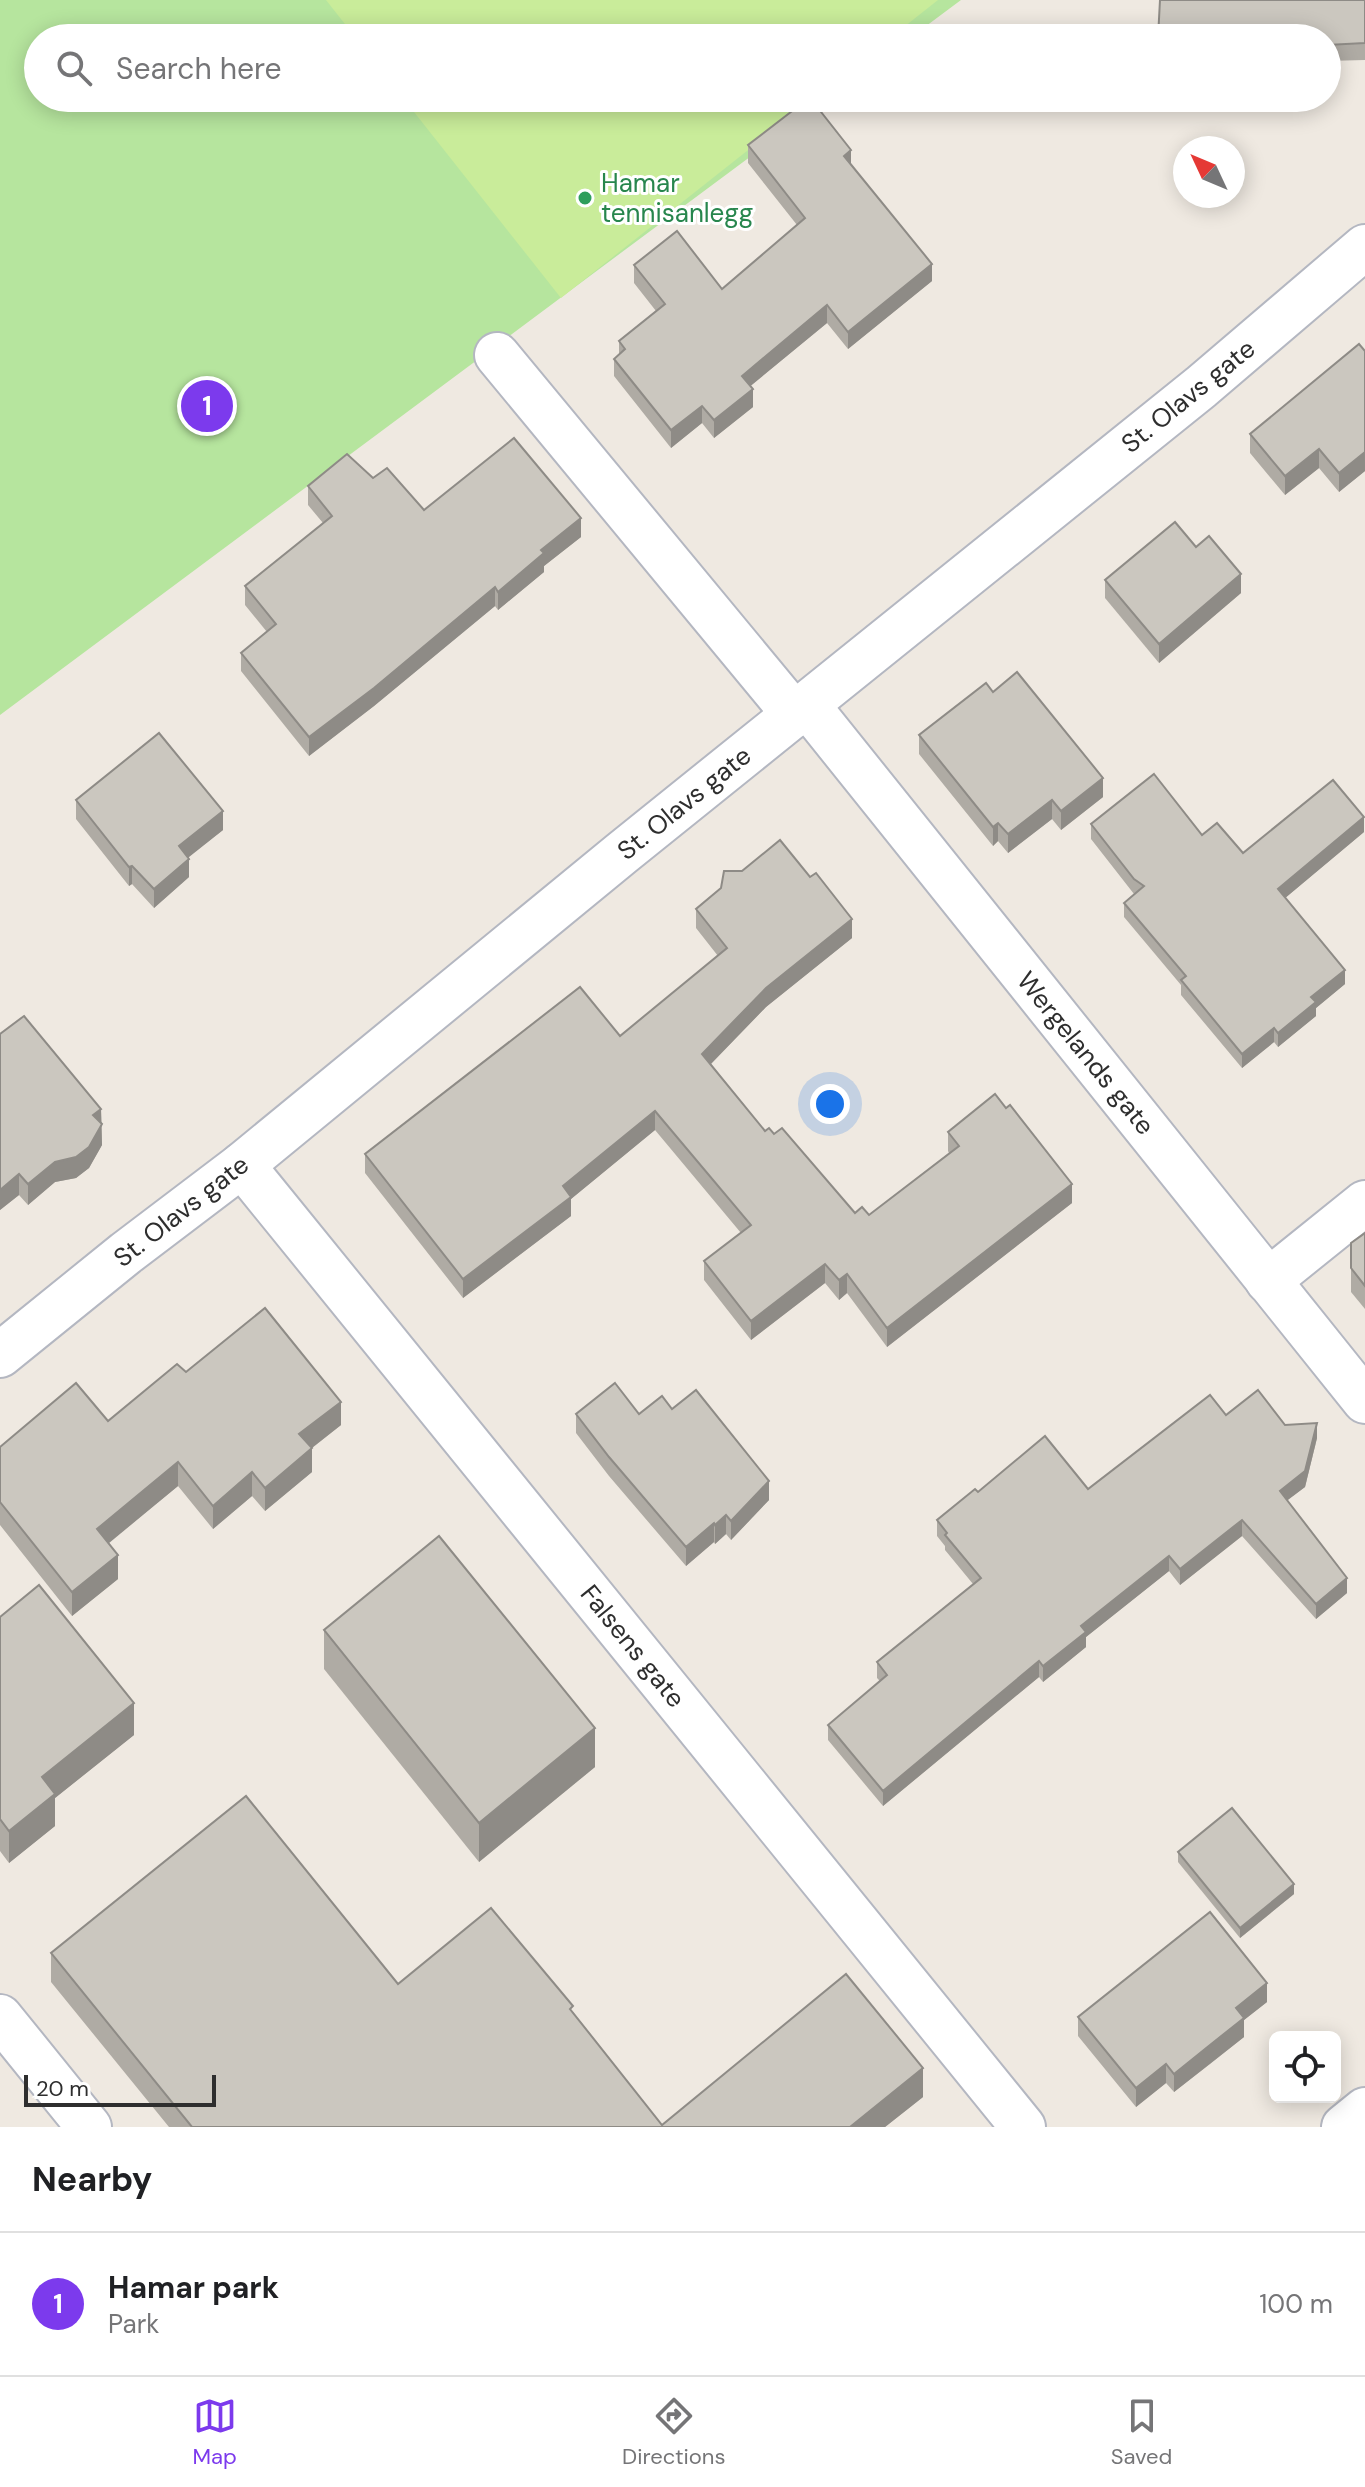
<!DOCTYPE html>
<html lang="en">
<head>
<meta charset="utf-8">
<style>
  :root { --surface:#fff; --page:#f2f2f2; --text:#202124; --muted:#757577; --line:#e0e0e0; --accent:#7c3aed }
  body { margin:0; font-family:"DM Sans",sans-serif; background:var(--page); color:var(--text) }
  .controls { position:absolute; right:24px; bottom:24px; display:grid; overflow:hidden; border-radius:12px; box-shadow:0 4px 20px #0003 }
  .controls button { width:72px; height:72px; display:grid; place-items:center; padding:0; border:0; border-bottom:2px solid var(--line); background:var(--surface); color:var(--text); font:40px sans-serif }
  .compass { position:absolute; left:1173px; top:136px; width:72px; height:72px; border-radius:50%; background:var(--surface); box-shadow:0 4px 20px #0003; rotate:314deg }
  .scale { position:absolute; left:24px; bottom:20px; width:192px; box-sizing:border-box; padding-left:8px; border:4px solid #2e2e2e; border-top:0; font-size:22px; line-height:28px; white-space:nowrap; color:#2e2e2e; -webkit-text-stroke:6px #fff; paint-order:stroke }
  .you { position:absolute; left:830px; top:1104px; width:28px; height:28px; margin:-20px; border:6px solid #fff; border-radius:50%; background:#1a73e8; box-shadow:0 0 0 12px #1a73e833 }
  .badge { display:grid; place-items:center; width:52px; height:52px; border-radius:50%; background:var(--accent); color:#fff; font-size:26px; font-weight:700 }
  .pin { position:absolute; translate:-50% -50%; border:4px solid #fff; box-shadow:0 2px 8px #0006 }
  .list { margin:0; padding:0; list-style:none }
  h2 { display:flex; justify-content:space-between; align-items:center; height:104px; margin:0; padding:0 32px; font-size:34px }
  h2 small { font-size:26px; font-weight:400; color:var(--muted) }
  .list li { display:grid; grid-template-columns:52px 1fr auto; gap:24px; align-items:center; box-sizing:border-box; height:144px; padding:0 32px; border-top:2px solid var(--line) }
  .list b { display:block; font-size:30px; white-space:nowrap }
  .list p { margin:0; font-size:26px; white-space:nowrap; color:var(--muted) }
  .list em { font-size:26px; font-style:normal; color:var(--muted) }
  .icon { flex:none; width:44px; height:44px; fill:none; stroke:currentColor; stroke-width:2; stroke-linecap:round; stroke-linejoin:round }
  .map { position:relative; flex:none; width:1365px; height:2127px; overflow:hidden }
  .search { position:absolute; background:var(--surface); box-shadow:0 4px 20px #0003; left:24px; right:24px; top:24px; height:88px; display:flex; align-items:center; gap:20px; box-sizing:border-box; padding:0 28px; border-radius:44px; color:var(--muted); font-size:30px }
  .sheet { height:248px; background:var(--surface) }
  nav { display:flex; justify-content:space-around; align-items:center; box-sizing:border-box; height:112px; border-top:2px solid var(--line); background:var(--surface); font-size:22px; color:var(--muted) }
  nav a { display:grid; justify-items:center; gap:4px }
  nav .on { color:var(--accent) }
  .map>svg:first-child { display:block }
</style>
</head>
<body>
<div class="map">
<svg width="1365" height="2127" viewBox="0 0 1365 2127">
  <rect width="100%" height="100%" fill="#efe9e1"/>
  <polygon fill="#b6e59e" points="0,0 961,0 910,38 38,38 38,98 829,98 0,715"/>
  <g fill="#c9ec9a">
    <polygon points="326,0 938,0 890,38 356,38"/>
    <polygon points="403,98 814,98 561,298"/>
  </g>
  <g fill="none" stroke-linecap="round" stroke-linejoin="round">
    <g stroke="#b4b7c1" stroke-width="48">
      <g id="minor">
        <polyline points="497,355 795,715"/>
        <polyline points="807,705 1365,1401"/>
        <polyline points="242,1165 1023,2127"/>
        <polyline points="1268,1281 1365,1203"/>
        <polyline points="0,2017 89,2127"/>
        <polyline points="1344,2127 1365,2110"/>
      </g>
    </g>
    <g stroke="#b4b7c1" stroke-width="48">
      <polyline id="secondary" points="0,1355 126,1253 242,1165 622,853 1201,387 1365,247"/>
    </g>
    <use href="#minor" stroke="#fff" stroke-width="44"/>
    <use href="#secondary" stroke="#fff" stroke-width="44"/>
  </g>
  <g fill="#afaba4">
    <polygon points="1365,0 1365,60 1327,61 1327,38"/>
    <polygon points="748,145 851,165 932,281 848,349 827,323 750,386 753,407 714,438 702,423 671,448 614,376 614,359 619,354 619,341 656,311 634,283 634,265 722,289 797,225 748,163"/>
    <polygon points="1365,351 1365,471 1339,492 1319,468 1285,495 1250,453 1250,434"/>
    <polygon points="373,478 424,510 581,537 544,566 544,572 498,610 495,606 374,706 309,756 241,671 241,653 267,632 245,605 245,586 323,523 308,505 308,486"/>
    <polygon points="1196,547 1241,593 1159,663 1105,598 1105,580"/>
    <polygon points="993,692 1103,797 1061,830 1052,819 1008,853 998,841 993,846 919,754 919,735"/>
    <polygon points="76,800 223,830 188,857 189,877 154,908 132,884 129,886 76,819"/>
    <polygon points="1091,824 1202,835 1243,853 1364,832 1285,898 1345,984 1316,1008 1316,1016 1278,1047 1274,1042 1242,1068 1181,995 1181,985 1124,917 1124,903 1134,894 1091,839"/>
    <polygon points="696,909 852,938 766,1007 711,1064 765,1131 774,1134 855,1213 869,1215 949,1153 948,1151 948,1132 1072,1203 887,1347 847,1293 839,1300 825,1283 751,1340 704,1280 704,1261 741,1233 655,1130 571,1199 571,1216 463,1298 365,1173 365,1154 620,1036 718,956 696,928"/>
    <polygon points="0,1034 101,1109 102,1145 89,1168 76,1178 55,1182 28,1205 19,1195 0,1210"/>
    <polygon points="1365,1233 1365,1309 1351,1292 1351,1243"/>
    <polygon points="672,1409 769,1500 731,1540 726,1534 715,1544 714,1542 686,1566 609,1476 576,1433 576,1414 639,1414"/>
    <polygon points="1226,1415 1285,1425 1317,1438 1305,1487 1287,1500 1347,1593 1316,1619 1242,1536 1180,1585 1169,1571 1086,1637 1086,1647 1043,1682 1039,1677 883,1806 828,1740 828,1725 880,1681 877,1678 877,1662 973,1584 945,1550 945,1546 937,1536 937,1520 978,1492 1088,1489"/>
    <polygon points="108,1421 341,1425 312,1448 312,1472 265,1511 252,1496 213,1529 178,1486 108,1543 118,1579 72,1616 0,1525 0,1447"/>
    <polygon points="0,1617 134,1735 55,1798 55,1826 9,1863 0,1851"/>
    <polygon points="324,1630 595,1767 479,1862 324,1669"/>
    <polygon points="1178,1852 1294,1894 1240,1938 1178,1862"/>
    <polygon points="51,1953 398,1984 573,2012 662,2125 923,2097 885,2127 169,2127 51,1982"/>
    <polygon points="1267,2002 1244,2020 1244,2037 1210,2064 1174,2092 1166,2083 1136,2107 1078,2036 1078,2017"/>
  </g>
  <g fill="#8e8b86">
    <polygon points="851,150 851,168 844,156"/>
    <polygon points="932,264 932,281 848,349 848,332"/>
    <polygon points="827,305 827,323 742,393 742,376"/>
    <polygon points="753,389 753,407 714,438 714,420"/>
    <polygon points="702,406 702,423 671,448 671,430"/>
    <polygon points="1319,449 1319,468 1285,495 1285,476"/>
    <polygon points="1365,452 1365,471 1339,492 1339,473"/>
    <polygon points="581,518 581,537 544,566 544,572 498,610 498,592 541,550"/>
    <polygon points="1241,574 1241,593 1159,663 1159,644"/>
    <polygon points="495,587 495,606 374,706 309,756 309,737"/>
    <polygon points="1103,778 1103,797 1061,830 1061,811"/>
    <polygon points="1052,800 1052,819 1008,853 1008,834"/>
    <polygon points="223,811 223,830 179,865 179,846"/>
    <polygon points="1364,817 1364,832 1278,904 1278,889"/>
    <polygon points="998,823 998,841 993,846 993,827"/>
    <polygon points="189,859 189,877 154,908 154,889"/>
    <polygon points="132,866 132,884 129,886 129,867"/>
    <polygon points="852,919 852,938 766,1007 702,1073 702,1054 766,988"/>
    <polygon points="1345,970 1345,984 1316,1008 1316,1016 1278,1047 1278,1033 1311,997"/>
    <polygon points="1274,1028 1274,1042 1242,1068 1242,1054"/>
    <polygon points="101,1109 102,1145 89,1168 76,1178 55,1182 28,1205 28,1184 93,1115"/>
    <polygon points="655,1111 655,1130 571,1199 571,1216 463,1298 463,1279 563,1186"/>
    <polygon points="19,1174 19,1195 0,1210 0,1190"/>
    <polygon points="1072,1184 1072,1203 887,1347 887,1328"/>
    <polygon points="825,1264 825,1283 751,1340 751,1321"/>
    <polygon points="847,1274 847,1293 839,1300 839,1280"/>
    <polygon points="341,1402 341,1425 299,1458 299,1434"/>
    <polygon points="1317,1423 1317,1438 1305,1487 1280,1506 1280,1491"/>
    <polygon points="312,1448 312,1472 265,1511 265,1488"/>
    <polygon points="178,1462 178,1486 97,1553 97,1529"/>
    <polygon points="252,1472 252,1496 213,1529 213,1506"/>
    <polygon points="769,1481 769,1500 731,1540 731,1521"/>
    <polygon points="726,1515 726,1534 715,1544 715,1525"/>
    <polygon points="1242,1520 1242,1536 1180,1585 1180,1569"/>
    <polygon points="714,1523 714,1542 686,1566 686,1547"/>
    <polygon points="118,1555 118,1579 72,1616 72,1592"/>
    <polygon points="1169,1556 1169,1571 1086,1637 1086,1647 1043,1682 1043,1666 1081,1626"/>
    <polygon points="1347,1578 1347,1593 1316,1619 1316,1604"/>
    <polygon points="1039,1661 1039,1677 883,1806 883,1791"/>
    <polygon points="134,1703 134,1735 55,1798 55,1826 9,1863 9,1831 42,1777"/>
    <polygon points="595,1728 595,1767 479,1862 479,1823"/>
    <polygon points="1294,1884 1294,1894 1240,1938 1240,1928"/>
    <polygon points="1267,1983 1267,2002 1244,2020 1244,2037 1174,2092 1174,2074 1236,2008"/>
    <polygon points="1166,2064 1166,2083 1136,2107 1136,2088"/>
    <polygon points="923,2068 923,2097 885,2127 850,2127"/>
  </g>
  <g fill="#cbc7bf" stroke="#8e8b86" stroke-width="2">
    <polygon points="1160,0 1365,0 1365,43 1327,45 1327,38 1158,38"/>
    <polygon points="809,98 810,98 851,150 844,156 932,264 848,332 827,305 742,376 753,389 714,420 702,406 671,430 614,359 625,349 619,341 665,304 634,265 677,231 722,289 805,218 748,145"/>
    <polygon points="1359,344 1365,351 1365,452 1339,473 1319,449 1285,476 1250,434"/>
    <polygon points="514,438 581,518 541,550 544,553 498,592 495,587 374,688 309,737 241,653 276,624 245,586 332,516 308,486 347,454 373,478 387,468 424,510"/>
    <polygon points="1175,522 1196,547 1209,536 1241,574 1159,644 1105,580"/>
    <polygon points="1017,672 1103,778 1061,811 1052,800 1008,834 998,823 993,827 919,735 986,683 993,692"/>
    <polygon points="159,733 223,811 179,846 189,859 154,889 132,866 129,867 76,800"/>
    <polygon points="1154,774 1202,835 1217,823 1243,853 1333,780 1364,817 1278,889 1345,970 1311,997 1316,1002 1278,1033 1274,1028 1242,1054 1181,980 1186,976 1124,903 1144,886 1134,879 1091,824"/>
    <polygon points="780,840 810,877 816,873 852,919 766,988 702,1054 765,1131 769,1128 774,1134 782,1128 855,1213 862,1207 869,1215 959,1146 948,1132 995,1094 1006,1108 1010,1105 1072,1184 887,1328 847,1274 839,1280 825,1264 751,1321 704,1261 751,1225 655,1111 563,1186 571,1197 463,1279 365,1154 580,987 620,1036 727,948 696,909 721,888 724,871 742,871"/>
    <polygon points="24,1016 101,1109 93,1115 102,1124 89,1147 76,1157 55,1162 28,1184 19,1174 0,1190 0,1034"/>
    <polygon points="1365,1233 1365,1286 1351,1268 1351,1243"/>
    <polygon points="265,1308 341,1402 299,1434 312,1448 265,1488 252,1472 213,1506 178,1462 97,1529 118,1555 72,1592 0,1502 0,1447 76,1383 108,1421 177,1364 186,1372"/>
    <polygon points="615,1383 639,1414 662,1396 672,1409 696,1390 769,1481 731,1521 726,1515 715,1525 714,1523 686,1547 609,1457 576,1414"/>
    <polygon points="1258,1390 1285,1425 1317,1423 1305,1471 1280,1491 1347,1578 1316,1604 1242,1520 1180,1569 1169,1556 1081,1626 1086,1632 1043,1666 1039,1661 883,1791 828,1725 887,1675 877,1662 981,1578 945,1535 947,1533 937,1520 975,1489 978,1492 1045,1436 1088,1489 1210,1395 1226,1415"/>
    <polygon points="439,1536 595,1728 479,1823 324,1630"/>
    <polygon points="39,1585 134,1703 42,1777 55,1794 9,1831 0,1819 0,1617"/>
    <polygon points="246,1796 398,1984 491,1908 573,2006 570,2009 662,2125 846,1974 923,2068 850,2127 192,2127 51,1953"/>
    <polygon points="1232,1808 1294,1884 1240,1928 1178,1852"/>
    <polygon points="1210,1912 1267,1983 1236,2008 1244,2018 1210,2045 1174,2074 1166,2064 1136,2088 1078,2017"/>
  </g>
  <circle fill="#2e9e5b" stroke="#fff" stroke-width="3" cx="585" cy="198" r="8"/>
  <g text-anchor="middle" stroke-width="6" stroke-linejoin="round" paint-order="stroke">
    <g font-size="26" fill="#27864d" stroke="#fff" text-anchor="start">
      <text x="601" y="192">Hamar<tspan x="601" dy="30">tennisanlegg</tspan></text>
    </g>
    <g font-size="26" fill="#2e2e2e" stroke="#fff">
      <text transform="translate(1188 396) rotate(-39)" y="9">St. Olavs gate</text>
      <text transform="translate(684 803) rotate(-39)" y="9">St. Olavs gate</text>
      <text transform="translate(1086 1053) rotate(51)" y="9">Wergelands gate</text>
      <text transform="translate(181 1211) rotate(-38)" y="9">St. Olavs gate</text>
      <text transform="translate(633 1646) rotate(51)" y="9">Falsens gate</text>
    </g>
  </g>
</svg>
<div class="controls">
<button><svg class="icon" aria-label="locate" viewBox="0 0 24 24"><circle cx="12" cy="12" r="6"/><path d="M12 2v4M12 18v4M2 12h4M18 12h4"/></svg></button>
</div>
<svg class="compass" viewBox="-18 -18 36 36"><path d="M0-13l5 13h-10z" fill="#e53935"/><path d="M0 13l5-13h-10z" fill="#757577"/></svg>
<div class="scale">20 m</div>
<div class="you"></div>
<div class="pin badge" style="left:207px;top:406px">1</div>
<div class="search"><svg class="icon" aria-label="search" viewBox="0 0 24 24"><circle cx="10" cy="10" r="6"/><path d="M15 15l6 6"/></svg>Search here</div>
</div>
<section class="sheet">
<h2>Nearby<small></small></h2>
<ul class="list">
<li><span class="badge">1</span><div><b>Hamar park</b><p>Park</p></div><em>100 m</em></li>
</ul>
</section>
<nav>
<a class="on"><svg class="icon" aria-label="map" viewBox="0 0 24 24"><path d="M3 6l6-2 6 2 6-2v14l-6 2-6-2-6 2zM9 4v14M15 6v14"/></svg>Map</a>
<a><svg class="icon" aria-label="directions" viewBox="0 0 24 24"><path d="M12 3l9 9-9 9-9-9zM9 14v-3h6M13 9l2 2-2 2"/></svg>Directions</a>
<a><svg class="icon" aria-label="saved" viewBox="0 0 24 24"><path d="M7 4h10v16l-5-4-5 4z"/></svg>Saved</a>
</nav>
</body>
</html>
